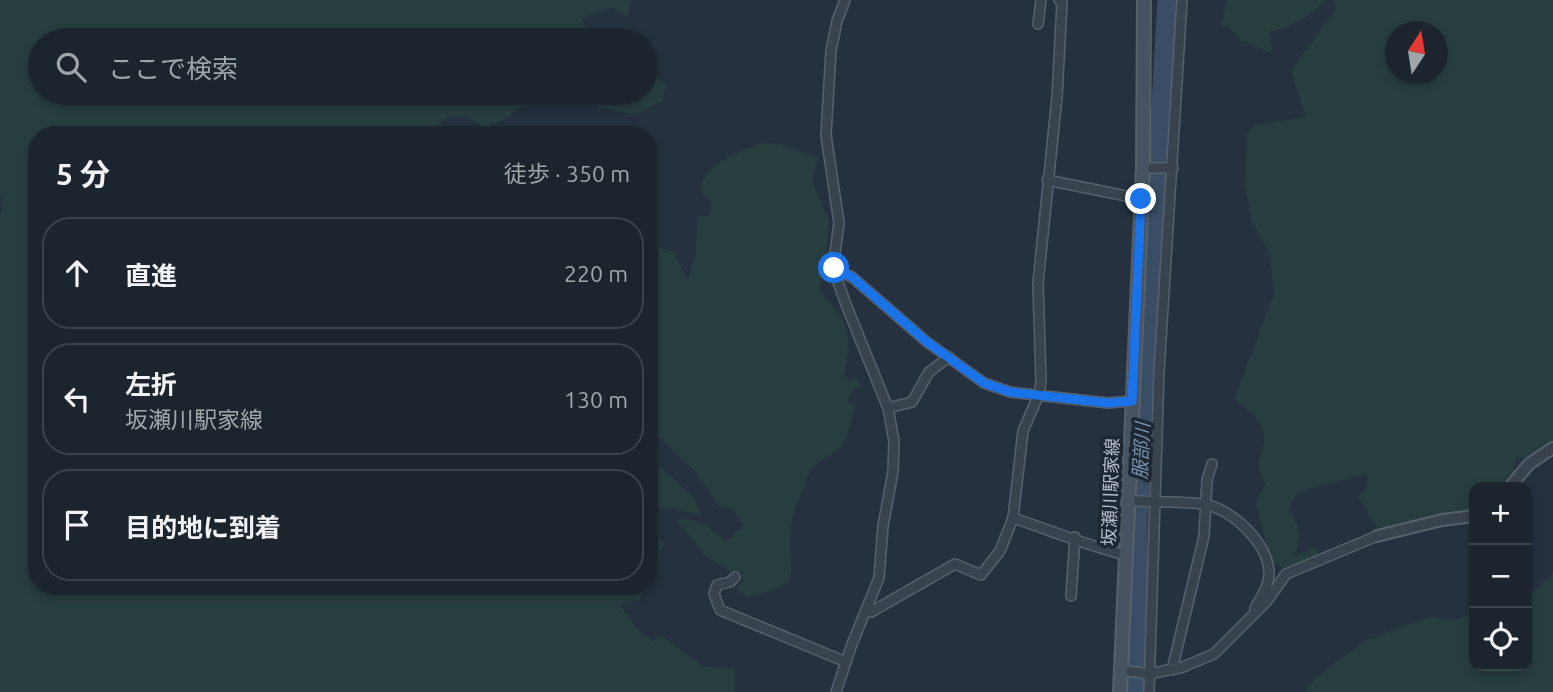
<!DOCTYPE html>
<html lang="ja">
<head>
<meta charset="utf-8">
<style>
  :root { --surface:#1c252e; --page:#29313a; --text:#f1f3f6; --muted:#a0a5aa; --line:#3a424a }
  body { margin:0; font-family:Ubuntu,"Noto Sans JP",sans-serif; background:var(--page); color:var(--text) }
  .controls { position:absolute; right:21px; bottom:21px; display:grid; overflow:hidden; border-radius:14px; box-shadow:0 4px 10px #0003 }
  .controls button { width:63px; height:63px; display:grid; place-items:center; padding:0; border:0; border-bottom:2px solid var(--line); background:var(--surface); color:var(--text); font:35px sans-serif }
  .compass { position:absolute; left:1385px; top:21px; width:63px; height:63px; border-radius:50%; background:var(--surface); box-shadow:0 4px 10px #0003; rotate:12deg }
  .stop { position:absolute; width:21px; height:21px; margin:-16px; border:5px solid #1a73e8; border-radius:50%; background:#fff }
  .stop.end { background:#1a73e8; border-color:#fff; box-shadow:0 2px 7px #0008 }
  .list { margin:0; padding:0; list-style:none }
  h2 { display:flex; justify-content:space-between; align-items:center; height:91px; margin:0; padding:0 28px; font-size:30px }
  h2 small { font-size:23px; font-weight:400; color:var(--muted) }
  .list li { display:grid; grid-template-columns:46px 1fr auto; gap:21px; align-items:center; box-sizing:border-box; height:112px; margin:0 14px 14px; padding:0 14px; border:2px solid var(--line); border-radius:28px }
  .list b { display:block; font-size:26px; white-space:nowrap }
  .list p { margin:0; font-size:23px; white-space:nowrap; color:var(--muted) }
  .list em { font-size:23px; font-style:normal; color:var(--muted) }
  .icon { flex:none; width:38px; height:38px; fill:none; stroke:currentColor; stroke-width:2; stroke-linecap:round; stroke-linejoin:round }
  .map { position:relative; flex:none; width:1553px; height:692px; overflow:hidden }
  .search { position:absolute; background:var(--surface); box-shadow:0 4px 10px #0003; left:28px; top:28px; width:630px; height:77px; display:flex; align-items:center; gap:18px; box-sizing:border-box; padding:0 24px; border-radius:38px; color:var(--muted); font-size:26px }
  .panel { position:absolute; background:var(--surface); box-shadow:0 4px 10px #0003; left:28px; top:126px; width:630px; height:469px; border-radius:28px }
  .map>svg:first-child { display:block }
</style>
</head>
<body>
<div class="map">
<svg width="1553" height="692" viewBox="0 0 1553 692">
  <rect width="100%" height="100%" fill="#25313e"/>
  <g fill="#273e3f" fill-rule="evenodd">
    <path d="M0 0H631L627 17 611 8 582 18 587 28 606 40H40V93H646V74L655 76 666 84 662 102 635 114 599 108 583 95 558 94 515 110 509 117 494 124H490L494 135H478L480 124C458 113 452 113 432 129L434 135H37V586H646L639 601 620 605 636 628 652 641 662 636 703 666 735 669V692H0V213L2 207 0 192Z"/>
    <path d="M1227 0H1328C1312 13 1290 30 1269 31L1273 54 1241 41 1228 27 1221 25Z"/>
    <path d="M1334 0H1553V443L1535 456 1516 458 1514 472 1501 487H1474V511L1378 529 1358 497 1367 487V473L1297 493 1289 510C1300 526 1302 538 1294 556L1314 548 1320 555 1283 568 1270 560 1256 503 1265 485 1258 465C1270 433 1264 419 1235 400L1238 388 1274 294 1270 255 1252 222 1245 183 1247 132 1254 125 1306 117 1291 71 1335 10ZM1396 32H1438V74H1396Z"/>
    <path d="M764 143 780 144 818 158 812 180 829 220 827 246 819 290C848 322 853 332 844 375L850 382 856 378 862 385 851 392 848 402 855 403C852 417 849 436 840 448 831 458 816 460 809 473 803 490 794 509 791 526 785 573 811 584 748 597L736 589 743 580 741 573 730 571 705 556 676 519C704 521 706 523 726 542L743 525 734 510 719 506 694 470 657 435 649 450V245L674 252 687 280 696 254 697 217 709 215 712 204 700 189C707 160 739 152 764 143Z"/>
    <polygon points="649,457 695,499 701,515 668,508 649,512"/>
    <polygon points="649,526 664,544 649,580"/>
    <polygon points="1553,574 1553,692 1305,692 1314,679 1366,640 1429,617 1456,620 1474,613 1474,666 1527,666 1527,597"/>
  </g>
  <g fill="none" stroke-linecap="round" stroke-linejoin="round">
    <polyline stroke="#394e65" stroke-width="19" points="1137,692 1138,514 1167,0"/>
    <g stroke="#57616c" stroke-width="12">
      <g id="minor">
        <polyline points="1038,24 1041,0"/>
        <polyline points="1143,168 1173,168"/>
        <polyline points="1047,180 1141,199"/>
        <polyline points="833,268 852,277 927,342 984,383 1010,392 1108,403 1132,401"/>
        <polyline points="888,408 912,402 929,372 949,357"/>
        <path d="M1128 500C1153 503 1179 501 1203 504 1231 508 1270 544 1269 574 1269 587 1261 596 1255 608"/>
        <path d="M1013 518C1050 530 1088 546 1126 555"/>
        <polyline points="735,577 730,582 717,585 714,594 720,610 846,662"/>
        <polyline points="1071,596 1075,537"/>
        <polyline points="867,610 871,612 955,564 981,575 1000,551 1013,518 1023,431 1039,394 1041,381 1038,283 1057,97 1062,3 1059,0"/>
        <polyline points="1121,670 1149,674 1183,667 1214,654 1267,601 1286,574 1377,536"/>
        <polyline points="1172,670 1204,536 1207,480 1212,464"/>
        <polyline points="836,692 852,644 879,578 883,526 893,472 894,441 888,408 847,307 833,268 839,223 826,135 831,51 837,21 845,0"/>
        <polyline points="1149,692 1159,372 1182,0"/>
      </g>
    </g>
    <g stroke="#57616c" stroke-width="14">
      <g id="tertiary">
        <polyline points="1510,487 1529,464 1553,448"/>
        <polyline points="1377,536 1442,520 1474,516"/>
      </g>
    </g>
    <g stroke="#57616c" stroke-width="16">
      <polyline id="secondary" points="1120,692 1143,168 1144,0"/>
    </g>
    <use href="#minor" stroke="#39434e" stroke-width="9"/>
    <use href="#tertiary" stroke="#39434e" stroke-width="10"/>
    <use href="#secondary" stroke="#475361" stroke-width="12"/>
  </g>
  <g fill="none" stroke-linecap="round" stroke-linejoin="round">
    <polyline stroke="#1a73e8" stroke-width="9" points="834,268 852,277 927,342 984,383 1010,392 1108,403 1132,401 1141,199"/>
  </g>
  <g text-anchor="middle" stroke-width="7" stroke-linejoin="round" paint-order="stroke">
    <g font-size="18" fill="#b5bec9" stroke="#1e2834">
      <text transform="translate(1111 492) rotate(-88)" y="6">坂瀬川駅家線</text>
    </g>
    <g font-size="19" font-style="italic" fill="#7691ab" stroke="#1e2834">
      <text transform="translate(1141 451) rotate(-87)" y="7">服部川</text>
    </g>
  </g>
</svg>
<div class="controls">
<button>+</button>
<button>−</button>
<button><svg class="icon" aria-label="locate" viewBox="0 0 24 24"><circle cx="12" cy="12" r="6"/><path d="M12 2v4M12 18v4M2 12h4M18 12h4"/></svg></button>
</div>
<svg class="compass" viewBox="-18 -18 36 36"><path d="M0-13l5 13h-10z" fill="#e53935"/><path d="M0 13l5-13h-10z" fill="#a0a5aa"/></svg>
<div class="stop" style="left:834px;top:268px"></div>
<div class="stop end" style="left:1141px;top:199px"></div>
<div class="search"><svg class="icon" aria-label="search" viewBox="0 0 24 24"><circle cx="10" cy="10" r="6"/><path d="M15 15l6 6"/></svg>ここで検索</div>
<section class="panel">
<h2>5 分<small>徒歩 · 350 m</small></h2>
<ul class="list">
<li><svg class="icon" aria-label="ahead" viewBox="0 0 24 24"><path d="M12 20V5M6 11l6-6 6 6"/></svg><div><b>直進</b></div><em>220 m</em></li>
<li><svg class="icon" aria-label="left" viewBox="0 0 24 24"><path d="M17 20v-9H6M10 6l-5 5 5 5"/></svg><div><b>左折</b><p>坂瀬川駅家線</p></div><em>130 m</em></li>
<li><svg class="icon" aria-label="arrive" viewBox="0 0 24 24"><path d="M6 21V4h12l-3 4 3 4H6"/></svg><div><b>目的地に到着</b></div></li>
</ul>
</section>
</div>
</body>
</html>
